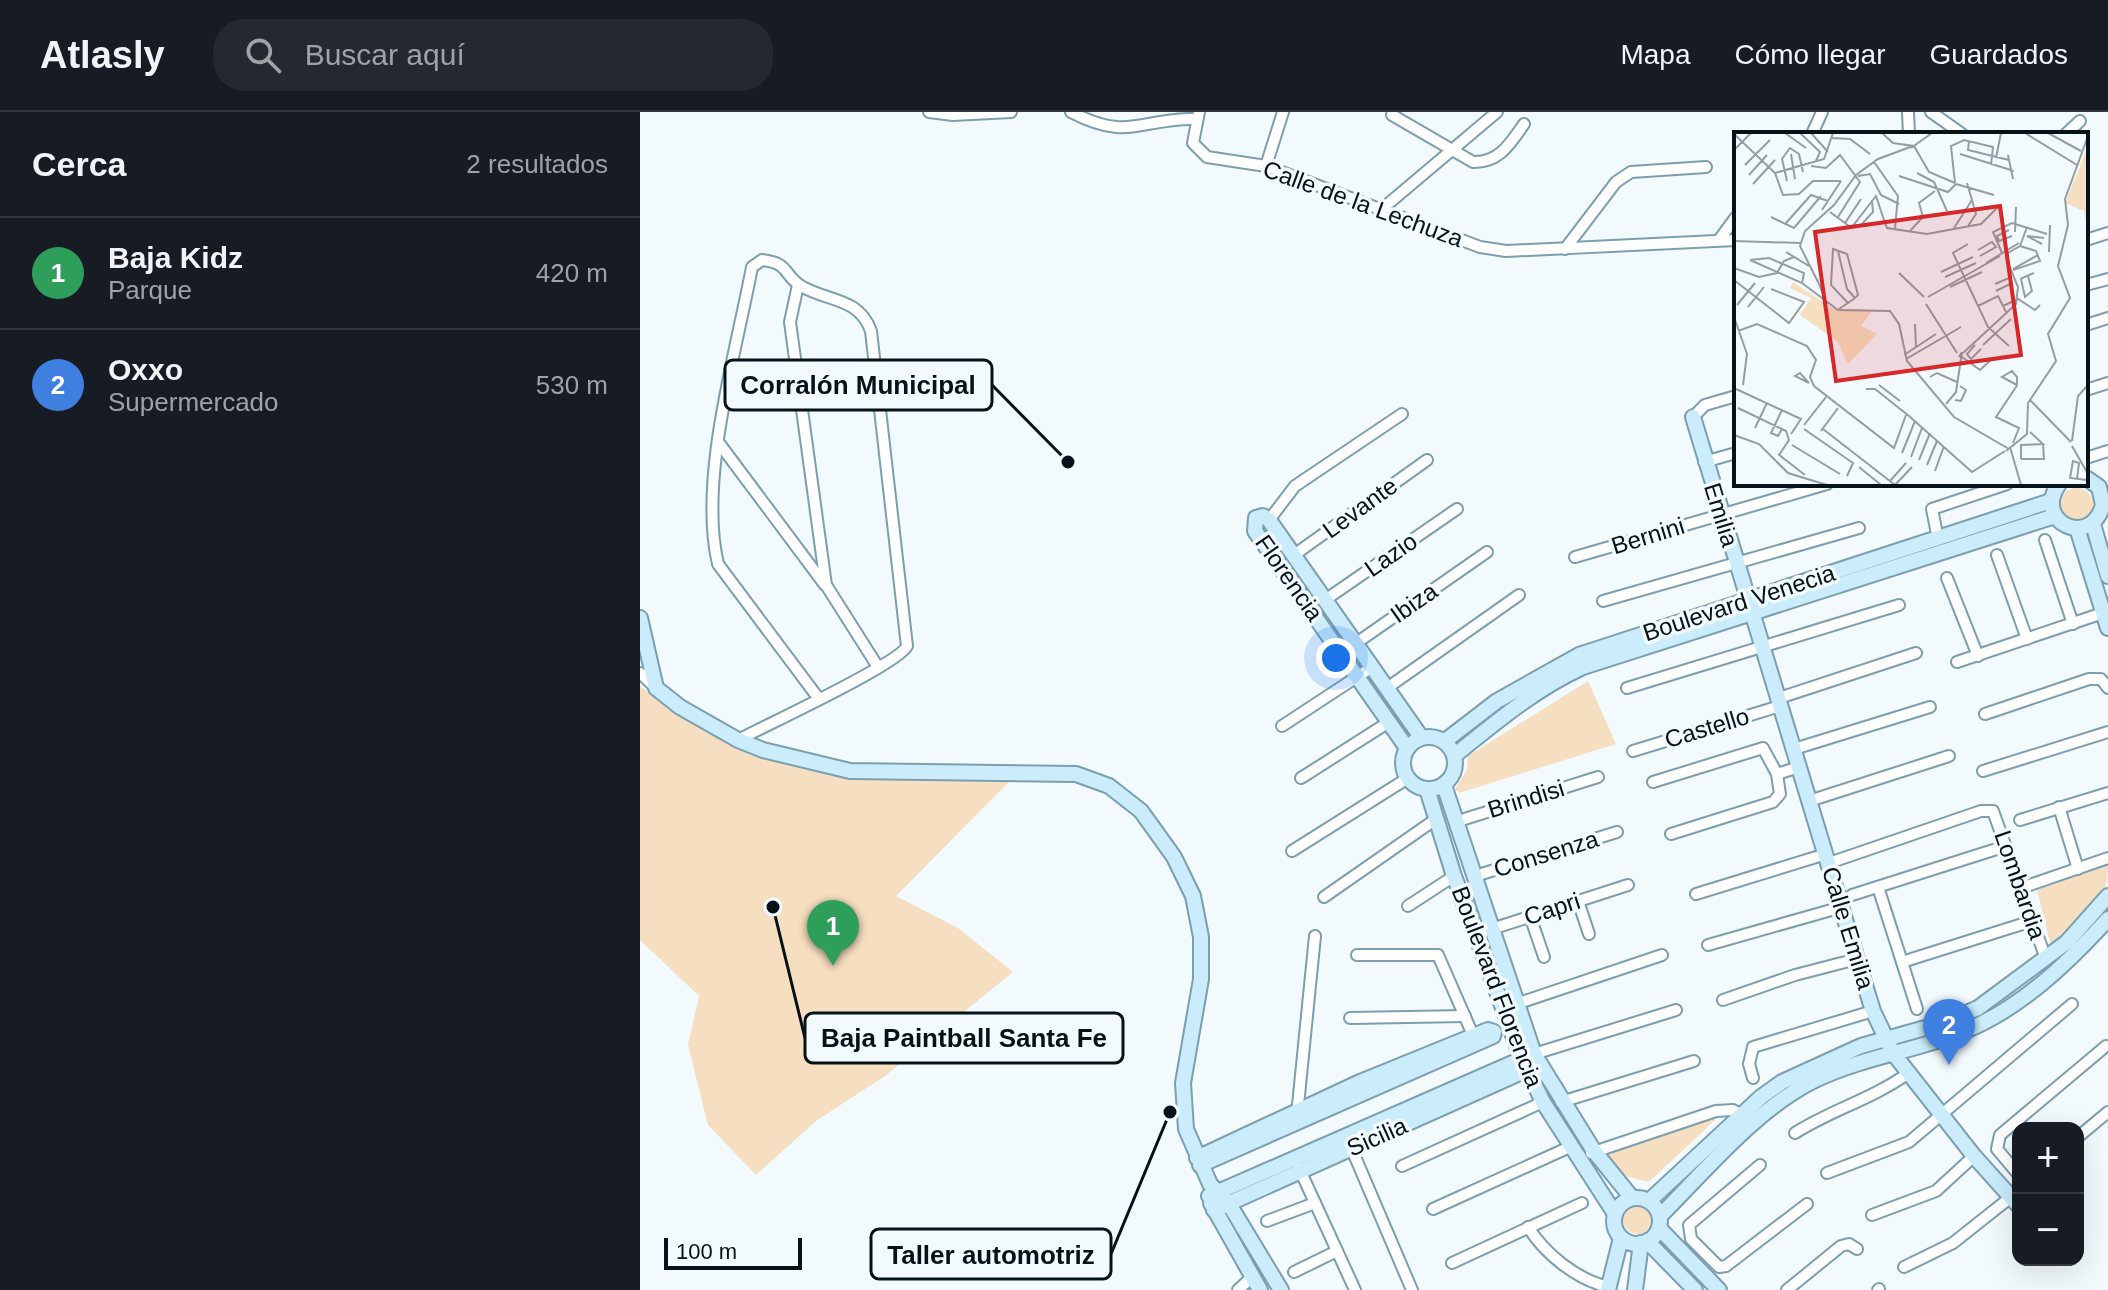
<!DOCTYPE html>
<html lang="es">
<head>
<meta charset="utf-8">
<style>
  :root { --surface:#171b24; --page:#242831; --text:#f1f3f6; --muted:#9ea1a6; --line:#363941; --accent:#b45309 }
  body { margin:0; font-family:Helvetica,sans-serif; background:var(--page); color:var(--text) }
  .controls { position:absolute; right:24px; bottom:24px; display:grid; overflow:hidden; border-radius:16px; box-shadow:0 8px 32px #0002 }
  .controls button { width:72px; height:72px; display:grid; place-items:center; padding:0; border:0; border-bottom:2px solid var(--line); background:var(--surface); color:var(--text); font:40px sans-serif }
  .scale { position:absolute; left:24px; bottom:20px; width:138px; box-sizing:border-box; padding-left:8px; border:4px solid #051219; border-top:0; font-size:22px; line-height:28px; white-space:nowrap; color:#051219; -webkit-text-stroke:6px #f3fafe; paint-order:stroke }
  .you { position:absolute; left:696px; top:546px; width:28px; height:28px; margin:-20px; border:6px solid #fff; border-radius:50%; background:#1a73e8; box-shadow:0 0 0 12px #1a73e833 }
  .badge { display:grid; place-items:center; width:52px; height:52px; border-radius:50%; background:var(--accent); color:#fff; font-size:26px; font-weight:700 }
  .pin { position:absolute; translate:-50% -66px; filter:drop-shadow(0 2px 4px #0008) }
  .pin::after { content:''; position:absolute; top:42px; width:28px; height:24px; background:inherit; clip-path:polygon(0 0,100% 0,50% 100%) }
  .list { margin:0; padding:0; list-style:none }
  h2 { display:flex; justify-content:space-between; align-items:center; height:104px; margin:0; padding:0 32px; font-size:34px }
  h2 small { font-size:26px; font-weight:400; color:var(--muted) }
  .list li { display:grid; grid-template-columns:52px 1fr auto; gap:24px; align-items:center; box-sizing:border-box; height:112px; padding:0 32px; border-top:2px solid var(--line) }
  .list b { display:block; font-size:30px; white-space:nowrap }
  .list p { margin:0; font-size:26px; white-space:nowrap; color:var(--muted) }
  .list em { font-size:26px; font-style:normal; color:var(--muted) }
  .icon { flex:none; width:44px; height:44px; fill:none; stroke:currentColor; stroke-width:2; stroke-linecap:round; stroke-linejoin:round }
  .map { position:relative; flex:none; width:1468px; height:1178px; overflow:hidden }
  header { display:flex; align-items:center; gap:48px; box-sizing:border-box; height:112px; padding:0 40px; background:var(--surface); border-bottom:2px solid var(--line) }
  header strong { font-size:38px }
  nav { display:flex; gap:44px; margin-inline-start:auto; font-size:28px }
  .search { width:560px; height:72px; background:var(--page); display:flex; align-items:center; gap:20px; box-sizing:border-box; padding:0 28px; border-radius:32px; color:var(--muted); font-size:30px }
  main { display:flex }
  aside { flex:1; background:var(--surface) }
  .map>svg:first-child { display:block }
</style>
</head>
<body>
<header>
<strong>Atlasly</strong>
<div class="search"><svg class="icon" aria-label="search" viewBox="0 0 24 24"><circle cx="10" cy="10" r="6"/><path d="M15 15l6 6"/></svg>Buscar aquí</div>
<nav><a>Mapa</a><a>Cómo llegar</a><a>Guardados</a></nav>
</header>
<main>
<aside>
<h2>Cerca<small>2 resultados</small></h2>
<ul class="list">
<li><span class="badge" style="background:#2e9e5b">1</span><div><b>Baja Kidz</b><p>Parque</p></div><em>420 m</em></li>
<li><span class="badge" style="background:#3f7fe0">2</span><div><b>Oxxo</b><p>Supermercado</p></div><em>530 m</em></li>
</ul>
</aside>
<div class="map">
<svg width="1468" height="1178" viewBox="0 0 1468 1178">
  <rect width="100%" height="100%" fill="#f3fafe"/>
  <g fill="#f6dec0">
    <circle cx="1436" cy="393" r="17"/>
    <polygon points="948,569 976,632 819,681 815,677 827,658 828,644"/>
    <path d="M0 574C49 610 108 646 169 658 235 671 304 667 372 667L256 784 318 816 373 860 245 964 176 1009 116 1063 68 1013 48 933 59 884 0 828Z"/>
    <path d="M1468 753C1468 797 1441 808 1411 835L1397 778Z"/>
    <polygon points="1071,1001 1075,1008 1009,1070 982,1063 963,1039"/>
    <circle cx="998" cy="1107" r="15"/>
  </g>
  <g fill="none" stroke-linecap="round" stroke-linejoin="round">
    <g stroke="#7b9eb1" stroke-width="14">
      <g id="street">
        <polyline points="289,0 313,3 371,0"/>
        <path d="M431 0C491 31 501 5 557 7"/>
        <polyline points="559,0 553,31 567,45 626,54 840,135 866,139 1096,128"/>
        <polyline points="1268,0 1269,22"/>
        <polyline points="1291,0 1322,22"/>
        <path d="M752 3 833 50C859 51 870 32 884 12"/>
        <polyline points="1172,22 1182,0"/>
        <polyline points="1426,22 1440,9"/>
        <polyline points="626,54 643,0"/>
        <polyline points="742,97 857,0"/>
        <polyline points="1079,128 1096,105"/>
        <polyline points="1446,128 1468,121"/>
        <polyline points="925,137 976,70 991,60 1066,55"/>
        <polyline points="158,173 150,210 186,473 238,555"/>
        <polyline points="1446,173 1468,167"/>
        <polyline points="1446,213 1468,206"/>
        <polyline points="1446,278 1468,271"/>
        <polyline points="1053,305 1065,293 1096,284"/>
        <polyline points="79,331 185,473"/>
        <polyline points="1446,346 1468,339"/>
        <polyline points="1064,350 1096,341"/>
        <polyline points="629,408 655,374 762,302"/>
        <polyline points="1298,427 1292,397 1367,372"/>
        <polyline points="1405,428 1433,512"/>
        <polyline points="654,443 787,348"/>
        <polyline points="1357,443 1387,527"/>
        <polyline points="935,445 1187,372"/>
        <polyline points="1307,466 1338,544"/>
        <polyline points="685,488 817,397"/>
        <polyline points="963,489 1219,416"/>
        <polyline points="702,541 847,440"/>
        <polyline points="1317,550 1463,501"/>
        <polyline points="0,561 15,575"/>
        <polyline points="747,576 879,483"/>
        <polyline points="987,576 1259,493"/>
        <polyline points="1139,586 1276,541"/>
        <polyline points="1345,602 1449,567 1461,567 1468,576"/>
        <polyline points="642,614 732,555"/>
        <path d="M98 628C124 614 259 552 267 534L231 219C219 185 188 190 161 174 143 163 150 151 122 148L112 155C96 241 58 368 78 452L179 587"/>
        <polyline points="1154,637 1290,595"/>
        <polyline points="993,639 1140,594"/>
        <polyline points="1343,659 1468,620"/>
        <polyline points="1137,662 1159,655"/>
        <polyline points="661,666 749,610"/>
        <polyline points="1013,670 1123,636 1137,662 1140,682 1133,690 1031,722"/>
        <polyline points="1169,689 1309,644"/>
        <polyline points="1419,695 1438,757"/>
        <polyline points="1380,708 1468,681"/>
        <polyline points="815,710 958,665"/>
        <polyline points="652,739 768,666"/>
        <polyline points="1189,751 1341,699 1353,699 1406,847"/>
        <polyline points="835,764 977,720"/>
        <polyline points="1238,775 1277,897"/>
        <polyline points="1381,776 1468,746"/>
        <polyline points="1056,782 1186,742"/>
        <polyline points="1212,783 1366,734"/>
        <polyline points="684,785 796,707"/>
        <polyline points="938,789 949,822"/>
        <polyline points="768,794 814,764"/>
        <polyline points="890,804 904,845"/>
        <polyline points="836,822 988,773"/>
        <polyline points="1068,833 1202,795"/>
        <polyline points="717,843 798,843 836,930"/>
        <polyline points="1262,850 1392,809"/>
        <polyline points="1083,888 1155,863 1217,847"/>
        <polyline points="876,892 1022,843"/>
        <polyline points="710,906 825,904"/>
        <polyline points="894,942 1036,898"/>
        <polyline points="1113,966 1109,952 1113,935 1233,899"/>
        <polyline points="921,990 1054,949"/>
        <polyline points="657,1003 675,824"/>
        <path d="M1155 1021C1191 998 1232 987 1267 962"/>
        <polyline points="1438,1025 1468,1000"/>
        <polyline points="710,1033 772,1178"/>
        <polyline points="951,1041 1076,999 1093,998 1105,1005"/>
        <polyline points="1120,1053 1049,1113 1051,1127 1079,1155 1086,1154 1167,1092"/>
        <polyline points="762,1054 903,990"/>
        <polyline points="659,1056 715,1178"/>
        <polyline points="1187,1061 1269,1030 1432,892"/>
        <polyline points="1378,1062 1357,1037 1360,1023 1466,934"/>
        <polyline points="793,1097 932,1034"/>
        <polyline points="1232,1103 1296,1079 1334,1044"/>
        <polyline points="627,1109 675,1091"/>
        <path d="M888 1115C905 1142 936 1167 968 1175"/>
        <polyline points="812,1151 942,1091"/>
        <polyline points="1264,1155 1313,1131 1371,1085"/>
        <polyline points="654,1160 697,1139"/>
        <polyline points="598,1178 612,1165"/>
        <polyline points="1147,1178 1201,1134 1209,1132 1217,1137"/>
        <polyline points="1238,1178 1239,1177"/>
      </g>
    </g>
    <g stroke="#7b9eb1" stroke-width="18">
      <g id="secondary">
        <polyline points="1053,305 1217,847 1233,899 1253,941 1334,1044 1378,1093"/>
        <path d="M1419 372C1392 409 1450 438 1463 393L1459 375 1446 366"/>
        <polyline points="1453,412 1468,464"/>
        <polyline points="1437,416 1468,516"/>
        <polyline points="0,506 16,576 40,595 98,628 123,638 210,659 436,662 469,674 501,699 534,745 553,784 561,825 561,867 543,971 546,1017 570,1072 589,1092 641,1178"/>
        <circle cx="789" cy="651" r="26"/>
        <polyline points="805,629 857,589 939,543 1411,389"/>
        <polyline points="767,636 615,419 616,406 623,404 629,408 781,625"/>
        <path d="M815 643C856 610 895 577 943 555L1415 404"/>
        <polyline points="804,673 894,942 954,1039 992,1086"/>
        <polyline points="787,677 814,764 882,947 903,990 975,1102"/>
        <polyline points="557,1046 720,970 848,918 854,920 853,924 560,1053"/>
        <polyline points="569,1084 891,943"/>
        <circle cx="997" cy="1109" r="23"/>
        <polyline points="1009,1089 1121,985 1142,970 1221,934 1303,911 1338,896 1427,830 1468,784"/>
        <polyline points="571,1091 620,1178"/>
        <polyline points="574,1098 895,954"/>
        <path d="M1020 1104C1066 1058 1116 997 1175 968 1223 945 1276 939 1325 919 1381 896 1428 851 1468 807"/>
        <polyline points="1019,1116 1079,1178"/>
        <polyline points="1007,1129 1055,1178"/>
        <polyline points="968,1178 981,1126"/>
        <polyline points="995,1178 1001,1131"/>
      </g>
    </g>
    <use href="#street" stroke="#fff" stroke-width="10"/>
    <use href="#secondary" stroke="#caecfb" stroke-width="14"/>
  </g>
  <g text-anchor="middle" stroke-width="7" stroke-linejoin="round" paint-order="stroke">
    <g font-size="24" fill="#051219" stroke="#f3fafe">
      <text transform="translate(723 92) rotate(20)" y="8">Calle de la Lechuza</text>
      <text transform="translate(720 396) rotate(-36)" y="8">Levante</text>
      <text transform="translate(1081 403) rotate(73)" y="8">Emilia</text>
      <text transform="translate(1008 424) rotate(-17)" y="8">Bernini</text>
      <text transform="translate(751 443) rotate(-35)" y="8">Lazio</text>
      <text transform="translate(649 466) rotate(55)" y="8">Florencia</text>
      <text transform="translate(774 491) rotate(-35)" y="8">Ibiza</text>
      <text transform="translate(1099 491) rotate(-18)" y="8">Boulevard Venecia</text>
      <text transform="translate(1067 616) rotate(-17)" y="8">Castello</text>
      <text transform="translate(886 687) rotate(-17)" y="8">Brindisi</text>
      <text transform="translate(906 742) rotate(-17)" y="8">Consenza</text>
      <text transform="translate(1380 773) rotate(71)" y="8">Lombardia</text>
      <text transform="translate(912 797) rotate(-18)" y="8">Capri</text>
      <text transform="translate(1208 816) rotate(73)" y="8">Calle Emilia</text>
      <text transform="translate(857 875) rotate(69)" y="8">Boulevard Florencia</text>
      <text transform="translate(737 1025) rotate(-24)" y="8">Sicilia</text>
    </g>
  </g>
  <g transform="translate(1094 20)">
    <rect width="354" height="354" fill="#f3fafe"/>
    <path d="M354 15V99L350 79 331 71ZM59 150 98 176 139 178 127 194 143 202 114 232 104 210 66 183 77 166 56 156Z" fill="#f6dec0"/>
    <path fill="none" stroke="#949da2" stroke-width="2" d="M51 1 72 16M66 1 86 20 82 29M77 1 94 20M148 1 159 11 180 14 195 40 221 51M291 1 343 33M314 1 347 19M0 2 41 41 49 63 65 62 79 49H107M98 6 116 7 136 22M235 9 234 18 275 28M177 16 198 1M0 18 17 1M57 22 61 47M226 22 280 39M274 23 279 47M262 26 267 1M140 30 164 64 161 96M11 33 36 8M77 34 92 36 106 23 126 50 104 85M41 41 90 27 99 1M183 41 200 50 213 79M15 43 33 23M124 44 136 42 147 63 165 72M165 44 214 60 222 52M53 49 48 27 56 16 65 22 69 40M221 51 217 14 230 8 259 15 257 33M233 51 242 82 234 94M19 52 41 28M222 52 260 63M88 78 107 49M96 80 115 94H126L139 80 138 68M37 85 60 96 87 64M52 91 77 63 94 69M111 91 127 67M151 91 153 96 193 102 247 92 263 76M118 95 142 64 151 91M220 96 238 68M275 98 263 104 265 109 278 104M176 99 189 85 185 71 201 59M281 100 282 75M0 109 66 111M234 112 219 121 254 195 275 214M308 112 293 104 310 106M244 118 258 110 262 115 246 124M104 119 113 157 121 166M52 120 75 134M315 120 316 93M268 121 259 100 278 91 313 102M272 122 286 114 293 95M16 128 68 151 104 178 156 179 165 192 173 229 220 285 275 317M16 128 35 126 70 141 68 151M252 131 285 111M0 136 25 145 43 141 50 129 60 125M279 137 304 123M279 138 306 129 302 119 286 114M207 140 239 125M165 141 190 165M294 144 298 159 291 165 287 147 288 146 300 141M211 145 242 131M83 147 93 172M0 148 55 191 70 170 37 157M84 150 66 114 71 99 100 73 122 43 144 27 179 14M261 152 275 146 278 151 262 159M216 155 248 140M194 165 266 124M192 172 223 221M3 173 21 151M244 174 264 164 273 182M269 174 284 167 301 178 306 173M14 175 30 155M105 177 114 171 121 166 124 163 113 122 99 117 97 153 114 171M0 185 13 222 9 253M181 192 182 216M4 199 23 192 73 214 82 228 76 245 80 254 160 316 172 283M241 213 233 222 237 227 247 217M249 213 277 187M229 221 282 172 284 155 272 126M170 223 202 202M228 225 246 238 258 227M172 227 227 195M196 245 203 241 223 250M75 251 61 244 66 241 75 251M145 253 166 269M2 257 67 287 57 302M132 257H141L175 284 238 340 271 319M221 268 227 269 232 258 226 254M296 268 337 310M212 272 222 260 228 220 225 225M4 276 52 299 55 308 45 323M48 278 37 301 44 304 48 297M70 293 92 265M21 296 33 271M70 297 119 331 113 344M89 297 161 353M87 299 104 276M0 303 25 312 54 341 93 353M338 309 344 264 354 253M279 311 285 296 262 285 282 255 283 253V245L278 239 268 245 283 253M58 313 106 342M338 314 354 342M276 315 287 353M272 319 293 302 294 271 322 229 314 202 336 166 324 134 334 93 331 67 354 4M168 321 181 289M44 322 71 343M177 325 188 296M287 327V313L309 312 296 300M287 327H310L309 312M185 328 196 301M193 333 203 309M125 335 147 353M201 339 210 314M343 347 345 331 339 329 336 346 353 348H354M156 349 172 331M161 353 178 335"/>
    <path fill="#d62828" fill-opacity="0.15" stroke="#d62828" stroke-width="4" d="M266 74 287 223 102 249 81 100Z"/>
    <rect width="354" height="354" fill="none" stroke="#051219" stroke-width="4"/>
  </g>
  <path fill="none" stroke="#051219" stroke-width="3" d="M428 350L352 273M133 795L165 926M530 1000L471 1142"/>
  <g fill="#051219" stroke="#f3fafe" stroke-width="3">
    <circle cx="428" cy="350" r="8"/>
    <circle cx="133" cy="795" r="8"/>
    <circle cx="530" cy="1000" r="8"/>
  </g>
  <g fill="#f3fafe" stroke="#051219" stroke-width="3">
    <rect x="85" y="248" width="267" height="50" rx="8"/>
    <rect x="165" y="901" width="318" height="50" rx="8"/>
    <rect x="231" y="1117" width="240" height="50" rx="8"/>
  </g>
  <g font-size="26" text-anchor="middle" font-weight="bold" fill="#051219">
    <text x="218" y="282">Corralón Municipal</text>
    <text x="324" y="935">Baja Paintball Santa Fe</text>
    <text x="351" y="1152">Taller automotriz</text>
  </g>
</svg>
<div class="controls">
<button>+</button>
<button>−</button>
</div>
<div class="scale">100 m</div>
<div class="you"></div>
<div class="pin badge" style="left:193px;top:854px;background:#2e9e5b">1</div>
<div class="pin badge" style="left:1309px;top:953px;background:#3f7fe0">2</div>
</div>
</main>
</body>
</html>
